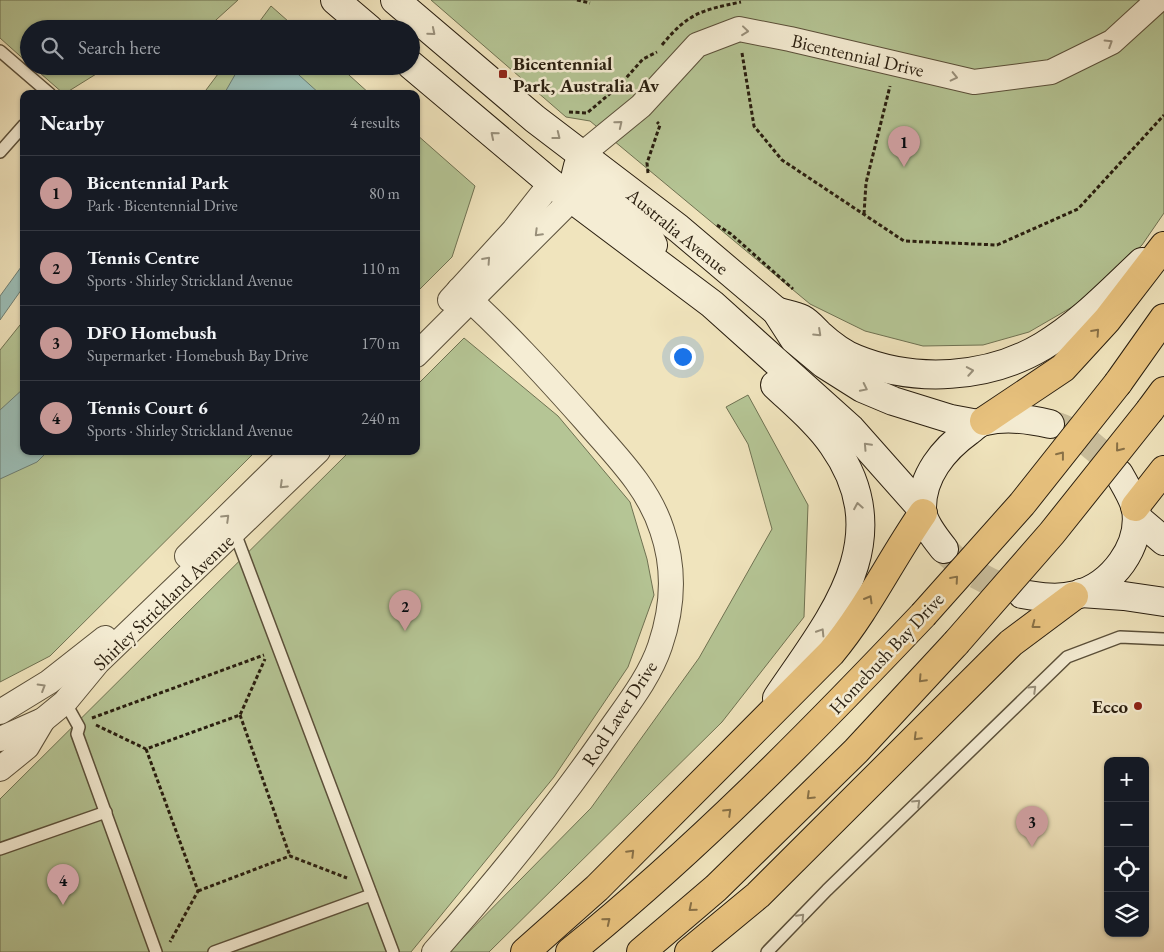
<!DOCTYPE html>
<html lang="en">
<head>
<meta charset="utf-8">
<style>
  :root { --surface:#171b24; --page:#242831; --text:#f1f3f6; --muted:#9ea1a6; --line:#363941; --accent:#c59692 }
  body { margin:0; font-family:"EB Garamond",serif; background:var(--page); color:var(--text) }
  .controls { position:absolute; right:15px; bottom:15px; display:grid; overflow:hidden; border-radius:10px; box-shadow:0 1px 4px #0004 }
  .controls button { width:45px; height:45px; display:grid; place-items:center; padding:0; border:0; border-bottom:1px solid var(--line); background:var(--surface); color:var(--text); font:25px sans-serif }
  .you { position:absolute; left:682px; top:356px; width:18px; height:18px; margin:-12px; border:4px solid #fff; border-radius:50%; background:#1a73e8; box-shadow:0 0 0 8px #1a73e833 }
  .badge { display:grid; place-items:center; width:32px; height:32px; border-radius:50%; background:var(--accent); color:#111; font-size:16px; font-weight:700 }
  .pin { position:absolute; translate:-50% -41px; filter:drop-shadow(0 1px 2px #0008) }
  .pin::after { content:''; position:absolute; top:26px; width:18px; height:15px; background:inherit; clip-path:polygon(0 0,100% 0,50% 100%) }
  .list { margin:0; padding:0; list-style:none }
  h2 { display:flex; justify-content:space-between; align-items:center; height:65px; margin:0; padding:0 20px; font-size:21px }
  h2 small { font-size:16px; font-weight:400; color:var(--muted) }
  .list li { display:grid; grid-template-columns:32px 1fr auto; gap:15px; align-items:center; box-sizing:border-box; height:75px; padding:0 20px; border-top:1px solid var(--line) }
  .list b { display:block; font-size:19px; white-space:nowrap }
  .list p { margin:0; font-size:16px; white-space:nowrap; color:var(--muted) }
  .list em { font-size:16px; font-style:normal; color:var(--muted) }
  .icon { flex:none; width:28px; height:28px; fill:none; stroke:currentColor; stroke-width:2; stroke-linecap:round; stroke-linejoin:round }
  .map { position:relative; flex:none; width:1164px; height:952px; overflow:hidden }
  .search { position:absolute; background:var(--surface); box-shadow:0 1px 4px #0004; left:20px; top:20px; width:400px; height:55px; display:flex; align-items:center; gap:12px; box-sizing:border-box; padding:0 18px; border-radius:28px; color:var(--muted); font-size:19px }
  .panel { position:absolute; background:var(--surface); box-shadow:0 1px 4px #0004; left:20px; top:90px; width:400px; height:365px; border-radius:10px }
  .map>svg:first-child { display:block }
</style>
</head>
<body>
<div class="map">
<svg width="1164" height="952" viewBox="0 0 1164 952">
  <rect width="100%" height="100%" fill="#f0e4bd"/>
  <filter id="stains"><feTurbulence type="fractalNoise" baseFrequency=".004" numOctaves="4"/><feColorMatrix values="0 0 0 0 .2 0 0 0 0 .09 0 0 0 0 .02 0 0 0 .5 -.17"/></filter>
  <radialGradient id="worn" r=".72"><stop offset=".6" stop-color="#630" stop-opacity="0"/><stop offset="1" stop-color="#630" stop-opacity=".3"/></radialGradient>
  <g fill="#b5c595" stroke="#6f7252">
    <polygon points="0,0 238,0 206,29 29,29 29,64 0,38"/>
    <polygon points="431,0 1164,0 1164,213 1142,245 1079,303 1029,332 983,345 923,346 865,331 810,304 590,121 566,117"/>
    <polygon points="271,6 297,29 254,29"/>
    <polygon points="32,66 109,66 64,94"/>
    <polygon points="224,66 339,66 370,94 203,94"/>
    <polygon points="416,134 475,186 452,257 416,293"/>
    <polygon points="24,320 24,451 256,451 50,656 0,682 0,350"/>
    <polygon points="464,338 558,416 630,502 647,559 654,595 628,667 554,777 411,952 0,952 0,799 350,451 416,451 416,386"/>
    <polygon points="748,395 808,505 804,617 722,722 489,952 449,952 591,808 699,658 772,529 748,444 726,407"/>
  </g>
  <g fill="#9bbeb7" stroke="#6d7e74">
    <polygon points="240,66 289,66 320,94 224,94"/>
    <polygon points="24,263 24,286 0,320 0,296"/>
    <polygon points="24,388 24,451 48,451 37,462 0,479 0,410"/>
  </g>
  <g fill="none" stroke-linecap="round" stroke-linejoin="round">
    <g stroke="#c8bc9a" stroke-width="28" stroke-dasharray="28 14" stroke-linecap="butt">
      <path d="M1050 424C1079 431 1101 451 1119 474"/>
      <path d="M944 549C965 572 993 585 1022 594"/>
    </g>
    <g stroke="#5b503a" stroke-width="14">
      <g id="service">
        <polyline points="0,51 50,94"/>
        <polyline points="0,152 24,125"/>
        <polyline points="235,533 393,952"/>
        <polyline points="65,702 79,727 77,734 156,952"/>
        <polyline points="0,849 106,812"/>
        <polyline points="214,952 371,895"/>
        <polyline points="767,952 827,890 1067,657 1120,637 1164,639"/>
      </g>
    </g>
    <g stroke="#5b503a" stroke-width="26">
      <g id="minor">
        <polyline points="581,155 641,106 697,45 739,29 790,39 974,82 1051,72 1112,42 1158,0"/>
        <polyline points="450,300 514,230 551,183"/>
        <polyline points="416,355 572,199"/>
        <polyline points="187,556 294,451"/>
        <polyline points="0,712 49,682 105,638"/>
        <polyline points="0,739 43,720 65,702 98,662 318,451"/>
        <polyline points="0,769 27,747 43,720"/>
        <path d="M434 952C495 883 552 813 605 737 624 709 649 679 660 646 673 608 675 568 662 530 648 486 614 454 585 420 545 375 504 330 459 290"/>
      </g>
    </g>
    <g stroke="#291e0f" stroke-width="30">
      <g id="secondary">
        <polyline points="335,0 369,29"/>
        <polyline points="395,0 535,119 678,228 776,311 794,339 824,364 862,388 893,401 951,419 978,424"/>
        <polyline points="411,65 551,183 712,304 851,429 922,509"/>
        <polyline points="578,166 576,174 647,234 653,245"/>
        <path d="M776 311C784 314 794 315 802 319 808 322 814 329 819 334 830 344 841 353 856 359 915 383 988 379 1043 346 1080 324 1111 291 1142 262"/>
        <path d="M775 385C795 404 818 423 833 445 900 540 830 619 777 698"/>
        <polyline points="1137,518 1164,541"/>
        <path d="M944 549C936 539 923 523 922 510 921 476 944 449 969 431 974 427 979 422 985 421 1007 416 1029 419 1050 424"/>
        <polyline points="1081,593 1124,596 1164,602"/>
        <path d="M1022 594C1040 597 1058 600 1076 595 1112 586 1142 546 1136 509 1133 497 1125 485 1119 474"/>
      </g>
    </g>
    <g stroke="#291e0f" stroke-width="30">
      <g id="trunk">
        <polyline points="1118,383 1164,318"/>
        <polyline points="1150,410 1164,391"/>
        <polyline points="984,421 1063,368 1107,320 1164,246"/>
        <polyline points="1135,507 1164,470"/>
        <path d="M525 952 597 888 831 653C867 610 891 559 923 513"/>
        <path d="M570 952C696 850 811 733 923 615"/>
        <polyline points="641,952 716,888 856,751 956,643"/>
        <polyline points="689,952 758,895 1011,643 1074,596"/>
      </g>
    </g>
    <g stroke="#291e0f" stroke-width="3" stroke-dasharray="4 2.5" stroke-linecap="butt">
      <polyline points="577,0 590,3"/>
      <path d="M662 45C688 13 702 10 741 2"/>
      <polyline points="742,53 754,126 782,160 904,241 997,245 1078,209 1164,115"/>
      <polyline points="569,112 587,113 619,86 643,59 657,52"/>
      <polyline points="648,173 647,163 660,125 657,122"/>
      <polyline points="864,214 866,183 890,86"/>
      <polyline points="717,225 731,234 793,289"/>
      <polyline points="240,715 290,856"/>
      <polyline points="92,718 264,655"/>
      <polyline points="96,725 146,749 240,715 265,659"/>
      <polyline points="146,749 198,891 170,942"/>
      <polyline points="198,891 290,856 347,878"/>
    </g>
    <use href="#service" stroke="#f5edd4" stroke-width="11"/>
    <use href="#minor" stroke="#f5edd4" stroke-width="24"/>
    <use href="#secondary" stroke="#f5edd4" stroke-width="28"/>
    <use href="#trunk" stroke="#e8c27e" stroke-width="28"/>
    <g stroke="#291e0f" stroke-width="30" stroke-linecap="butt">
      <g id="trunk-bridge">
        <polyline points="923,615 1022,504 1118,383"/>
        <polyline points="956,643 1052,533 1150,410"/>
      </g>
    </g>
    <use href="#trunk-bridge" stroke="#e8c27e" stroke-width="28"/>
  </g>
  <defs><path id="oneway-chevron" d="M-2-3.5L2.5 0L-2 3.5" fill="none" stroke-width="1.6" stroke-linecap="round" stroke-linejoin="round" transform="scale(1.25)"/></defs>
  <g stroke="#99907b">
    <use href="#oneway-chevron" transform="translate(745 31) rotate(6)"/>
    <use href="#oneway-chevron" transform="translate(432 32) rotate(40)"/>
    <use href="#oneway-chevron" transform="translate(1109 43) rotate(-32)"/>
    <use href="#oneway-chevron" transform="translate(954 77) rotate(13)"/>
    <use href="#oneway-chevron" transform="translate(619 124) rotate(-39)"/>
    <use href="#oneway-chevron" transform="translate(494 135) rotate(-140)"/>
    <use href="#oneway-chevron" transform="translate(557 136) rotate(38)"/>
    <use href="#oneway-chevron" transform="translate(538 233) rotate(135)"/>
    <use href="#oneway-chevron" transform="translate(487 260) rotate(-48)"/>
    <use href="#oneway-chevron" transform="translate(818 333) rotate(43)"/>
    <use href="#oneway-chevron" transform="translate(970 371) rotate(-10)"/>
    <use href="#oneway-chevron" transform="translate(864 388) rotate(26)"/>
    <use href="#oneway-chevron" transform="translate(867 446) rotate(-133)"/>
    <use href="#oneway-chevron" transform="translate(283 485) rotate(136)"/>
    <use href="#oneway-chevron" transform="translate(858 506) rotate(-100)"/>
    <use href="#oneway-chevron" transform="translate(226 518) rotate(-44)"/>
    <use href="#oneway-chevron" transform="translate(821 632) rotate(-58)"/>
    <use href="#oneway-chevron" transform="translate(42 687) rotate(-31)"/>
    <use href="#oneway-chevron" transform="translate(1033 689) rotate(-44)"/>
    <use href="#oneway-chevron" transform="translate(917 803) rotate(-44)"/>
    <use href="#oneway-chevron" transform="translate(801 917) rotate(-46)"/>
  </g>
  <g stroke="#887046">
    <use href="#oneway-chevron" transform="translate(1096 332) rotate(-48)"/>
    <use href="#oneway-chevron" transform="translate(1119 448) rotate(129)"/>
    <use href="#oneway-chevron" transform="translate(1061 455) rotate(-52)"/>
    <use href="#oneway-chevron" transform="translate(955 579) rotate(-49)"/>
    <use href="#oneway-chevron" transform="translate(869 599) rotate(-60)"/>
    <use href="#oneway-chevron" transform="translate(1035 625) rotate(143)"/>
    <use href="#oneway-chevron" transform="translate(922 679) rotate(133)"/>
    <use href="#oneway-chevron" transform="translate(917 737) rotate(135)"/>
    <use href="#oneway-chevron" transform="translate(810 796) rotate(136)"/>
    <use href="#oneway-chevron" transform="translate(728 812) rotate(-44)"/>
    <use href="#oneway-chevron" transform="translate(631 853) rotate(-45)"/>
    <use href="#oneway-chevron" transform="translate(692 908) rotate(140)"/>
    <use href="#oneway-chevron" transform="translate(607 921) rotate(-39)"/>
  </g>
  <g fill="#8f2418" stroke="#f5edd4" stroke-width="2">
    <rect x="498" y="69" width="10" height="10" rx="2.5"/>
    <circle cx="1138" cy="706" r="5"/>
  </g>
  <g text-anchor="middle" stroke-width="5" stroke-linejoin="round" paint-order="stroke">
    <g font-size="19" fill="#291e0f" stroke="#f5edd4">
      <text transform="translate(858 55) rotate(13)" y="7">Bicentennial Drive</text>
      <text transform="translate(678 231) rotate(39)" y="7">Australia Avenue</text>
      <text transform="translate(163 602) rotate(-44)" y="7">Shirley Strickland Avenue</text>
      <text transform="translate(886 653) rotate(-47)" y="7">Homebush Bay Drive</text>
      <text transform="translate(619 713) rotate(-57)" y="7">Rod Laver Drive</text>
    </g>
    <g font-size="19" font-weight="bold" fill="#291e0f" stroke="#f5edd4" text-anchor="start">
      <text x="513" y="70">Bicentennial<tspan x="513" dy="22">Park, Australia Av</tspan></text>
      <text x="1128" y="713" text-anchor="end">Ecco</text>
    </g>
  </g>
  <rect width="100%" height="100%" filter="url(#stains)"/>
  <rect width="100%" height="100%" fill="url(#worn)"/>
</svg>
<div class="controls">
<button>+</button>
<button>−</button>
<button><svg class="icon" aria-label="locate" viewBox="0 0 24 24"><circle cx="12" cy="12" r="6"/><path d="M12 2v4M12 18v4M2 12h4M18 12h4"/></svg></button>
<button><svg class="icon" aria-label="layers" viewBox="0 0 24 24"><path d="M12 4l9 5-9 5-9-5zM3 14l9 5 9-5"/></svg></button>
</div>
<div class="you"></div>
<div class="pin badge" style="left:904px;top:167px">1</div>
<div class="pin badge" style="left:405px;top:631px">2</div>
<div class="pin badge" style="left:1032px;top:847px">3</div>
<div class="pin badge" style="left:63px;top:905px">4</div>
<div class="search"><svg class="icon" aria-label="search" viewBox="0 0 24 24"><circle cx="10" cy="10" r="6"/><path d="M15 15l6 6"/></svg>Search here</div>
<section class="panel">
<h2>Nearby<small>4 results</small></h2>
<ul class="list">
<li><span class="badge">1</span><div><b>Bicentennial Park</b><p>Park · Bicentennial Drive</p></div><em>80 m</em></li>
<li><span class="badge">2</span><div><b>Tennis Centre</b><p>Sports · Shirley Strickland Avenue</p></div><em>110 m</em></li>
<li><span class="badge">3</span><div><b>DFO Homebush</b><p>Supermarket · Homebush Bay Drive</p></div><em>170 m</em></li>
<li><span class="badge">4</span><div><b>Tennis Court 6</b><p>Sports · Shirley Strickland Avenue</p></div><em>240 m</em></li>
</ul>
</section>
</div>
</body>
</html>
